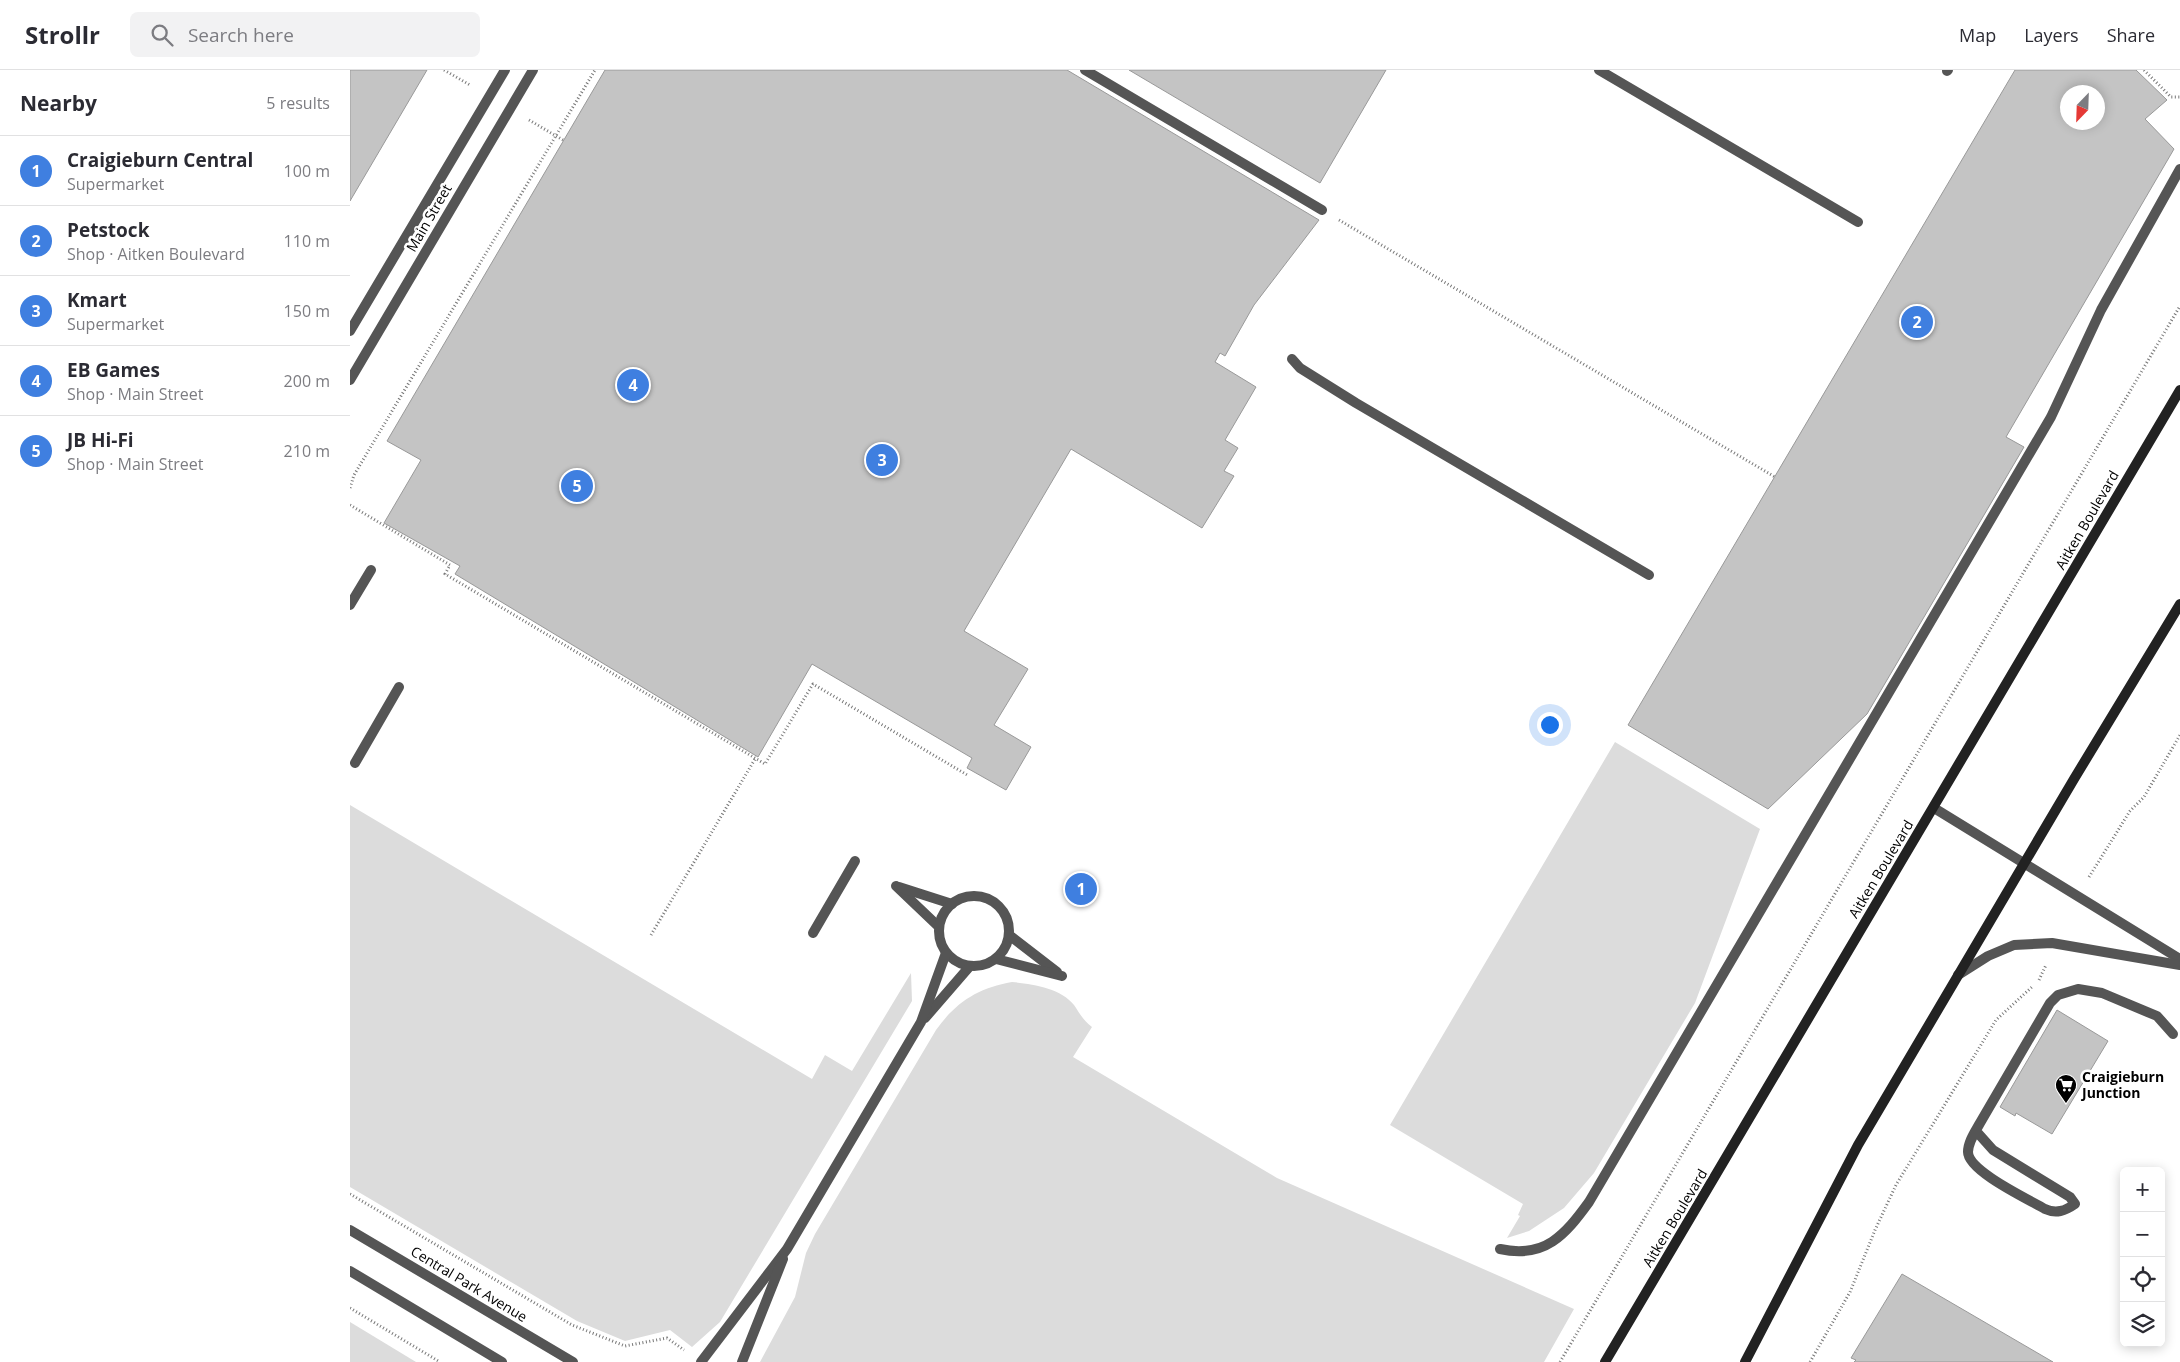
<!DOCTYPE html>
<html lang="en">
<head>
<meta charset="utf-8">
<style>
  :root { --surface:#fff; --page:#f2f2f3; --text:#2b2b33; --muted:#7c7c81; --line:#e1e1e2; --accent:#000 }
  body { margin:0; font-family:"Open Sans",sans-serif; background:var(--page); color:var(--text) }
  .controls { position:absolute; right:15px; bottom:15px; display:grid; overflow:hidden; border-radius:8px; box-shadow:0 2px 12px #0003 }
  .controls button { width:45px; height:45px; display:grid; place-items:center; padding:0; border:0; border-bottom:1px solid var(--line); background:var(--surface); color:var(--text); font:25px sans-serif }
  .compass { position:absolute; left:1710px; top:15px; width:45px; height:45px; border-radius:50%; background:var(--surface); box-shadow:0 2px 12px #0003; rotate:203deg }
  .you { position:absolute; left:1199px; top:654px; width:18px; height:18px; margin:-12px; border:4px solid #fff; border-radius:50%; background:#1a73e8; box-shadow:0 0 0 8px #1a73e833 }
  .badge { display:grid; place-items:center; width:32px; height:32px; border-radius:50%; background:var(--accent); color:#fff; font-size:16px; font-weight:700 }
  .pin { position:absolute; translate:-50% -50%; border:2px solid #fff; box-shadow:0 1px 5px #0006 }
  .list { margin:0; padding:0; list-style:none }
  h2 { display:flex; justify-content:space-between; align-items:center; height:65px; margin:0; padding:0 20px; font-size:21px }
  h2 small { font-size:16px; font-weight:400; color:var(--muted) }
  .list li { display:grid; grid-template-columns:32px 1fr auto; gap:15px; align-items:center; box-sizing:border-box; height:70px; padding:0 20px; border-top:1px solid var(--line) }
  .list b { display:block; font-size:19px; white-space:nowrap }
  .list p { margin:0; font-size:16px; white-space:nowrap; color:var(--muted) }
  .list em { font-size:16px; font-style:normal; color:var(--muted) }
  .icon { flex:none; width:28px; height:28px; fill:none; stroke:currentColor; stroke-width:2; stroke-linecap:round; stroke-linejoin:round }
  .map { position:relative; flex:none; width:1830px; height:1292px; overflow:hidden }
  header { display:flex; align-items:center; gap:30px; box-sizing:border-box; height:70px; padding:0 25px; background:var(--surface); border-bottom:1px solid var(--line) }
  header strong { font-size:24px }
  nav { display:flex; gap:28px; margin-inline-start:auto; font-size:18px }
  .search { width:350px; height:45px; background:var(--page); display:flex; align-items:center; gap:12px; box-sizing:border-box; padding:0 18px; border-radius:8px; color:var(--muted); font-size:19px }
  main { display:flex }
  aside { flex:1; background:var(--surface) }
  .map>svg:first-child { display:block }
</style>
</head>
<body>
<header>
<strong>Strollr</strong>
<div class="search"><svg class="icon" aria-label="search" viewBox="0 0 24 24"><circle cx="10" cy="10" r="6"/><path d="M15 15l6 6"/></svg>Search here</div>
<nav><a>Map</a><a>Layers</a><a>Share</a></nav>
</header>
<main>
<aside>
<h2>Nearby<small>5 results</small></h2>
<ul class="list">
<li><span class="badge" style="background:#3f7fe0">1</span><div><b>Craigieburn Central</b><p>Supermarket</p></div><em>100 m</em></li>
<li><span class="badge" style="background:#3f7fe0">2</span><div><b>Petstock</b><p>Shop · Aitken Boulevard</p></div><em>110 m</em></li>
<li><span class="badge" style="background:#3f7fe0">3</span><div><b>Kmart</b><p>Supermarket</p></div><em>150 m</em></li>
<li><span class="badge" style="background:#3f7fe0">4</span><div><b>EB Games</b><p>Shop · Main Street</p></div><em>200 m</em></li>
<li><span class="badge" style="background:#3f7fe0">5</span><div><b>JB Hi-Fi</b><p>Shop · Main Street</p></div><em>210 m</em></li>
</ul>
</aside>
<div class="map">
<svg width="1830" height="1292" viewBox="0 0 1830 1292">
  <rect width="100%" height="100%" fill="#fff"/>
  <g fill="#dcdcdc">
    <polygon points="1265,672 1410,759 1345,933 1244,1103 1214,1138 1179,1161 1157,1168 1170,1146 1168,1145 1173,1134 1040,1055"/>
    <polygon points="0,735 462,1009 475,985 502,1001 561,903 562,931 370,1252 342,1277 320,1260 275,1271 227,1251 0,1117"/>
    <path d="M662 912C683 914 711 918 724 935 730 944 733 950 742 957L723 987 927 1108 1224 1239 1194 1292H410L445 1227 456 1183 465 1164 586 960C606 932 628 918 662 912Z"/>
    <polygon points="0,1252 66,1292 0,1292"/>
  </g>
  <g fill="#c4c4c4" stroke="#999" fill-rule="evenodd">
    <polygon points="0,0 77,0 0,131"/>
    <polygon points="255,0 717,0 969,150 904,235 875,286 870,283 865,292 906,317 875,370 888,378 874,401 884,406 852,458 721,379 614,561 678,599 644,655 681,677 656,720 617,698 622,688 462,594 408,687 105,504 110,496 34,453 71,390 37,371"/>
    <polygon points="779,0 1036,0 970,113"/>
    <path d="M1665 0H1786L1817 30 1795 49 1824 79 1656 367 1674 377 1517 644 1418 739 1278 655ZM1718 22H1748V52H1718Z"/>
    <polygon points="1707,940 1758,971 1702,1064 1666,1043 1665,1046 1650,1037"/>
    <polygon points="1552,1204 1703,1292 1504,1292 1506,1290 1501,1288"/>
  </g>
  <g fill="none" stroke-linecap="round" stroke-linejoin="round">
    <g stroke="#777" stroke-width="3" stroke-dasharray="1 2.5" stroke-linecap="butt">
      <polyline points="94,0 120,15"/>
      <polyline points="1794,0 1821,27 1830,27"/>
      <polyline points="179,50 213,70"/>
      <polyline points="989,150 1425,407"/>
      <polyline points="0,418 4,405 245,0"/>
      <polyline points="0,435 100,495 95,504 415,694 463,614 619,706"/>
      <polyline points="1739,807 1780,741 1794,727 1830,665"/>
      <polyline points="301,865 405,689"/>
      <polyline points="1689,910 1696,895"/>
      <polyline points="0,1124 222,1255 275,1276 317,1268 334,1280"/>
      <polyline points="0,1238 90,1292"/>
      <polyline points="1210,1292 1830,236"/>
      <polyline points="1460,1292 1500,1222 1525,1160 1546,1115 1646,950 1683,916"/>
    </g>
    <g stroke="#555" stroke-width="10">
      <polyline points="1249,0 1508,152"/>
      <polyline points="1597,1 1598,0"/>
      <polyline points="942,289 950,298 1006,333 1299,505"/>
      <polyline points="0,535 21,500"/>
      <polyline points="5,693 49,617"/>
      <polyline points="1584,738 1830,889"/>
      <polyline points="546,816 589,857"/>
      <polyline points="549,817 602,834"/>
      <circle cx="624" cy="861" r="35"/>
      <polyline points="463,863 505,791"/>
      <polyline points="659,865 707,902"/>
      <polyline points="646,889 712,906"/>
      <polyline points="1608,905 1638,886 1664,875 1702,873 1830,895"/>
      <polyline points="575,948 620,896"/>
      <path d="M1626 1061 1643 1080 1720 1127 1725 1134C1715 1141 1706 1144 1695 1139 1678 1129 1618 1101 1618 1082 1618 1072 1625 1062 1630 1053L1700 933 1708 925 1728 919 1752 923 1807 946 1823 964"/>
      <path d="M1150 1179C1195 1189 1215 1165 1239 1132L1701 347 1751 240 1830 99"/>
      <polyline points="351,1292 437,1179 571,952 596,883"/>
      <polyline points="392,1292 433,1189"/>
    </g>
    <polyline stroke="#555" stroke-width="10" points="735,0 972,140"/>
    <g stroke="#555" stroke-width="10">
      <polyline points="0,261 155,0"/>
      <polyline points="0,310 183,0"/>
      <polyline points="0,1160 223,1292"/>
      <polyline points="0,1201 152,1292"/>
    </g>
    <g stroke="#222" stroke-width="10">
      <polyline points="1255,1292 1830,320"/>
      <polyline points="1395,1292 1508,1075 1724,709 1830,534"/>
    </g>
  </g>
  <defs>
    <g id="supermarket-pin" transform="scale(1.125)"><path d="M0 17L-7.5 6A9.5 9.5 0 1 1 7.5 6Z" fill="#000" stroke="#fff"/><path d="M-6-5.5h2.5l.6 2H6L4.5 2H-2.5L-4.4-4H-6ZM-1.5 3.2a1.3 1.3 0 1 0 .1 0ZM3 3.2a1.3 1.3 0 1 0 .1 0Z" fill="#fff"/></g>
  </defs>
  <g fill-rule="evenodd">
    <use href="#supermarket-pin" x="1716" y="1015"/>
  </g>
  <g text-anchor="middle" stroke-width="5" stroke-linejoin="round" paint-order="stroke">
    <g font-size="14" fill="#000" stroke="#fff">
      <text transform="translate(79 148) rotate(-60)" y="5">Main Street</text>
      <text transform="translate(1737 450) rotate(-60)" y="5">Aitken Boulevard</text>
      <text transform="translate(1531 799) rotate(-59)" y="5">Aitken Boulevard</text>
      <text transform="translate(1325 1148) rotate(-59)" y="5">Aitken Boulevard</text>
      <text transform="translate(119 1214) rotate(31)" y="5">Central Park Avenue</text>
    </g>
    <g font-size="14" font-weight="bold" fill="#000" stroke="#fff" text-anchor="start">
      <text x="1732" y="1012">Craigieburn<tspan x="1732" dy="16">Junction</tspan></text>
    </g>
  </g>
</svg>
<div class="controls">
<button>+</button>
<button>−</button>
<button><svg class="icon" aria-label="locate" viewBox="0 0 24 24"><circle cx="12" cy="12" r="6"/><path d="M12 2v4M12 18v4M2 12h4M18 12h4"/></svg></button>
<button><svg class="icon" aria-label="layers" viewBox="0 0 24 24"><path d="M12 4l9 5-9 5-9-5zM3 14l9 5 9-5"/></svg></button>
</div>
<svg class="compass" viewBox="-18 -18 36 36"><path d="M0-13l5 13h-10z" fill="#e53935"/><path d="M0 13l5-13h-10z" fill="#7c7c81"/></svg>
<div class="you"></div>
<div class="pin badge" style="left:731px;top:819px;background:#3f7fe0">1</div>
<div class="pin badge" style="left:1567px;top:252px;background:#3f7fe0">2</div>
<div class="pin badge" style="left:532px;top:390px;background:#3f7fe0">3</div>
<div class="pin badge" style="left:283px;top:315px;background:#3f7fe0">4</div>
<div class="pin badge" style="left:227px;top:416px;background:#3f7fe0">5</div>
</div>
</main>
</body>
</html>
